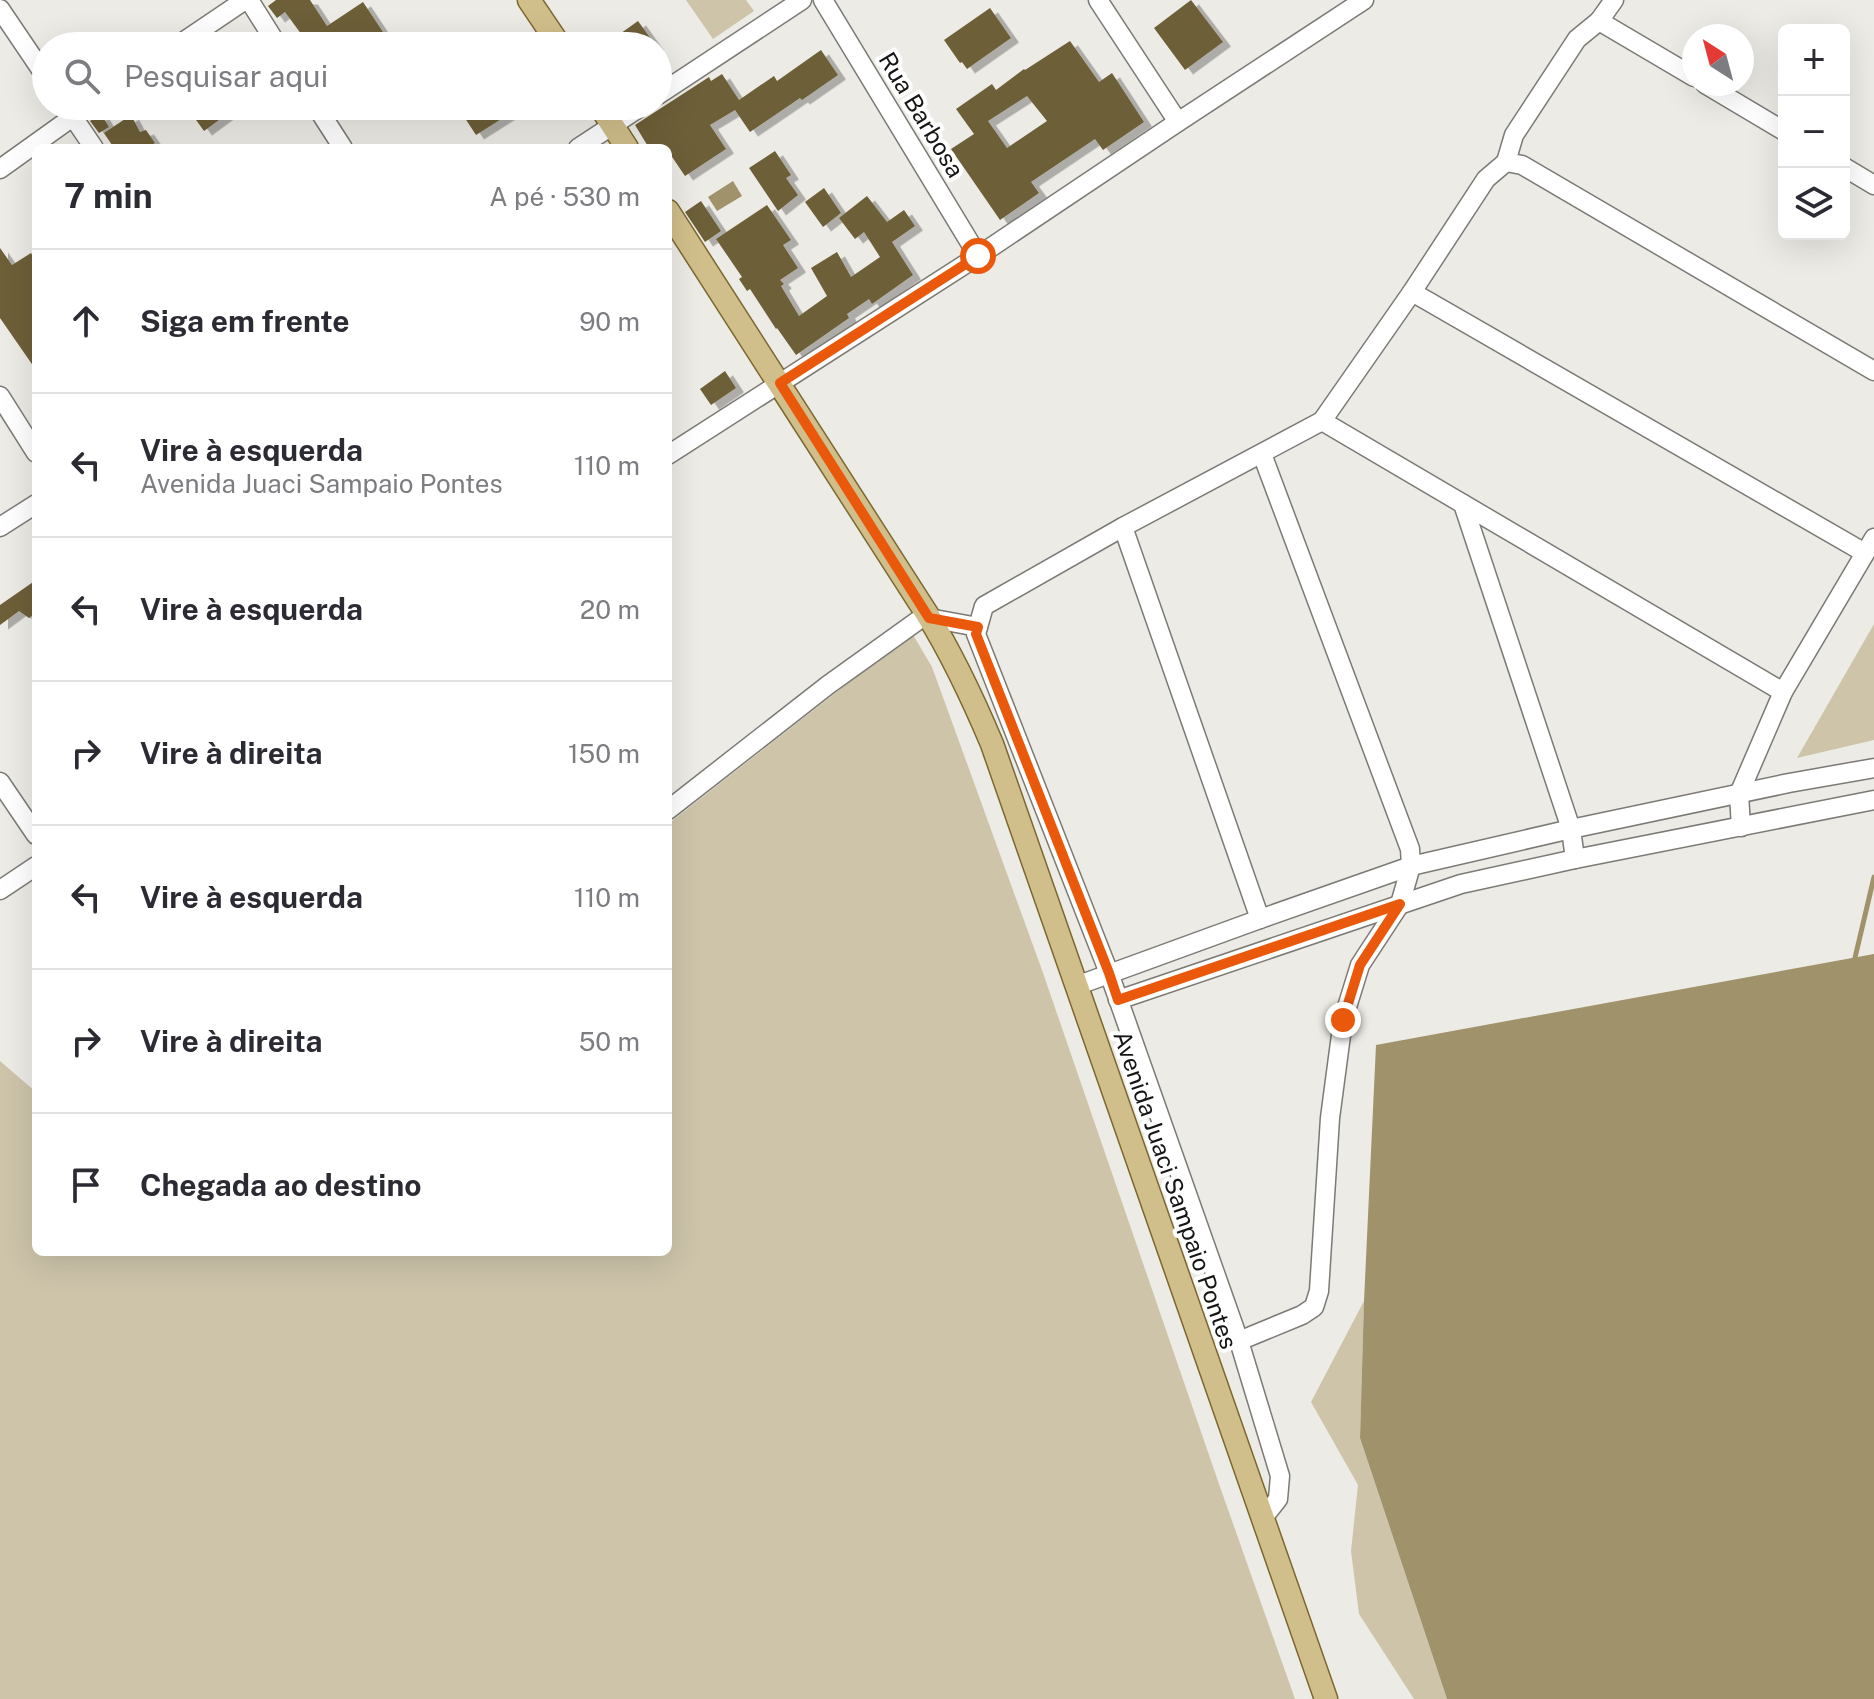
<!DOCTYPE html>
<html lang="pt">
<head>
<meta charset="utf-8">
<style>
  :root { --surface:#fff; --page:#f7f7f7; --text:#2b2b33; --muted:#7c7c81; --line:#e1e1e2 }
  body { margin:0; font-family:"Public Sans",sans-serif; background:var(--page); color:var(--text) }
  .controls { position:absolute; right:24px; top:24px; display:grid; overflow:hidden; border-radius:12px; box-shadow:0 8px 32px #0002 }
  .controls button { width:72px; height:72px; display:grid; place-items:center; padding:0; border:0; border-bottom:2px solid var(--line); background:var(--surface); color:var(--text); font:40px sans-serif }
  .compass { position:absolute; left:1682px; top:24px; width:72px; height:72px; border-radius:50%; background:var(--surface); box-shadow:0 8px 32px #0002; rotate:324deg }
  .stop { position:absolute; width:24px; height:24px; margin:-18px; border:6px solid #ea580c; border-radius:50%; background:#fff }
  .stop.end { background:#ea580c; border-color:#fff; box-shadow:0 2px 8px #0008 }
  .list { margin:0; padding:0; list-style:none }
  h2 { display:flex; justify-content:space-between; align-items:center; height:104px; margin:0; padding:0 32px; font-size:34px }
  h2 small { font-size:26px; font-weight:400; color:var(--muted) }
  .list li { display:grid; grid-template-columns:52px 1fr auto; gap:24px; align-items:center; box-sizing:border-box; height:144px; padding:0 32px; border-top:2px solid var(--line) }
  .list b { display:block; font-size:30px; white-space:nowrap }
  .list p { margin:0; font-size:26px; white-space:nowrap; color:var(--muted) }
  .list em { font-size:26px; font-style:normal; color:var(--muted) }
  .icon { flex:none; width:44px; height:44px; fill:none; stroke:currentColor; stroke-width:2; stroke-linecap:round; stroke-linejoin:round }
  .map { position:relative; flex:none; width:1874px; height:1699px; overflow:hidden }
  .search { position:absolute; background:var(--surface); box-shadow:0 8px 32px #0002; left:32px; top:32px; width:640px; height:88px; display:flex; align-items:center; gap:20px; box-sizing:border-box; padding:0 28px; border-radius:44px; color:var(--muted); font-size:30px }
  .panel { position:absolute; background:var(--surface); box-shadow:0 8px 32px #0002; left:32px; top:144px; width:640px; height:1112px; border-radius:12px }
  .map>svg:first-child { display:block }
</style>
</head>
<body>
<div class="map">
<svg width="1874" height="1699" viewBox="0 0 1874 1699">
  <defs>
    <filter id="shadow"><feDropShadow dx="8" dy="4.5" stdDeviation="0" flood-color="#0004"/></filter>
  </defs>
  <rect width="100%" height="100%" fill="#edebe5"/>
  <g fill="#cdc4aa">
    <polygon points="686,0 746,0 754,11 713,39"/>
    <polygon points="1874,624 1874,740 1797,758"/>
    <polygon points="912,633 932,667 1042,970 1219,1484 1295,1699 0,1699 0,1061 36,1092 36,1252 668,1252 668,824"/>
    <polygon points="1364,1301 1360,1438 1447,1699 1414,1699 1359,1614 1351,1551 1358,1485 1311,1402"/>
  </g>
  <g fill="#a0926a">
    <polygon points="733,181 742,196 717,211 708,197"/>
    <polygon points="1874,954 1874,1699 1447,1699 1360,1438 1364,1301 1376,1045"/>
  </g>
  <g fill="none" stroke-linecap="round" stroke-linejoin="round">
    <polyline stroke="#a0926a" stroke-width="5" points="1854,962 1874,877"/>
  </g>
  <g fill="#6d5f38" fill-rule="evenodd" filter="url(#shadow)">
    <polygon points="276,0 310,0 327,26 363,2 383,32 362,46 310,46 285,12 277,18 268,6"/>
    <polygon points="1191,0 1223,42 1185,70 1154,28"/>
    <polygon points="990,8 1011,38 967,69 962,62 960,63 944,40"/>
    <polygon points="638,21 656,46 603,46"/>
    <path d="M1070 41 1099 82 1112 73 1144 122 1103 150 1095 139 1031 182 1039 193 1000 220 951 149 974 134 956 109 992 84 996 90 1024 69 1025 70ZM1027 96 1047 121 1007 148 988 121Z"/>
    <polygon points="821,50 838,75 802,100 800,98 750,132 735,110 710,125 726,149 685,176 668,151 668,148 649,148 635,125 709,77 711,81 722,74 739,100 774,76 777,81"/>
    <polygon points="186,106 238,106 204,131"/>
    <polygon points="457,106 522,106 476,135"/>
    <polygon points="101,114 109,127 99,133 90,121"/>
    <polygon points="131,115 140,132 146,130 155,143 147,148 114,148 104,133"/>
    <polygon points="775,151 791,175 786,178 798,195 778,211 749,168"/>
    <polygon points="824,188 841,213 823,227 805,202"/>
    <polygon points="867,196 887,222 904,210 915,226 892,242 913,275 872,304 869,299 847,314 849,318 796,355 777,328 776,329 750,289 747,291 739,279 742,277 716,239 767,205 791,240 783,245 798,268 780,280 784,284 781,286 799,316 827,296 811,268 837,252 851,277 880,257 864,232 855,239 839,218"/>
    <polygon points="701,201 721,231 705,242 685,212"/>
    <polygon points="0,248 12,265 31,253 36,261 36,370 0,318"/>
    <polygon points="725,371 736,388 711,405 700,389"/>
    <polygon points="36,580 36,613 29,618 19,611 0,625 0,605"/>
  </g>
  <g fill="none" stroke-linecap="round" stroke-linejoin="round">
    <g stroke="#7c7a74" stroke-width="21">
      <g id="minor">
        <polyline points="249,0 278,46"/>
        <polyline points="823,0 978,256"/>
        <polyline points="1098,0 1178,122"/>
        <polyline points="1614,0 1599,21 1694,77"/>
        <polyline points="0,9 46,77"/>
        <polyline points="177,46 245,0"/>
        <polyline points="1705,84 1784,131"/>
        <polyline points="658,95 802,0"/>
        <polyline points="316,106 343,148"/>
        <polyline points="67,108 94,148"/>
        <polyline points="578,148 642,106"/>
        <polyline points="1506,162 1514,135 1577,39 1599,21"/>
        <polyline points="1844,167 1874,185"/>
        <polyline points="0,169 88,106"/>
        <polyline points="1412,292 1865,553"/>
        <polyline points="0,396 36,453"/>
        <polyline points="1322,421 1783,692"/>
        <polyline points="668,455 978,256 1178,122 1364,0"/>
        <polyline points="1463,504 1571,829 1575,859"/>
        <polyline points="0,527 36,504"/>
        <polyline points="1123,527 1260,919"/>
        <polyline points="929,618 978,627"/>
        <polyline points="0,782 36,835"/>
        <polyline points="668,810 828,685 927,614"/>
        <polyline points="1741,827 1739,794 1783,692 1874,538"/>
        <polyline points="0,890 36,866"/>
        <polyline points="1076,986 1260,919 1411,866 1571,829 1789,783 1874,768"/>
        <polyline points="1118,1000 1461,884 1575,859 1874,800"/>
        <polyline points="1239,1341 1302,1315 1314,1307 1319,1291 1330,1118 1343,1020 1360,965 1400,904 1411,866 1410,849 1262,454"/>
        <polyline points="1263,1518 1278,1499 1280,1476 1239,1341 1109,973 976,634 984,606 1123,527 1322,421 1412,292 1486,179 1506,162 1522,165 1874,371"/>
      </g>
    </g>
    <g stroke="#7b682f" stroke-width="25">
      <g id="major">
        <polyline points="529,0 560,46"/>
        <polyline points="600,106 627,148"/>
        <path d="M668 211 927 614C953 656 973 699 992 744L1326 1699"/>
      </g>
    </g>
    <use href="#minor" stroke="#fff" stroke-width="18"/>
    <use href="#major" stroke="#d1bf8b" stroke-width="22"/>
  </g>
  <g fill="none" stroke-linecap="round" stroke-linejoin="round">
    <polyline stroke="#ea580c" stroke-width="10" points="978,256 780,383 929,618 978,627 976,634 1109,973 1118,1000 1400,904 1360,965 1343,1020"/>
  </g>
  <g text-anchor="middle" stroke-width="8" stroke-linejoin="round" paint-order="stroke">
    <g font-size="24" fill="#161513" stroke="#fff">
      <text transform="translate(921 115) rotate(59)" y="8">Rua Barbosa</text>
      <text transform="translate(1175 1190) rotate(71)" y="8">Avenida Juaci Sampaio Pontes</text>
    </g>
  </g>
</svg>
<div class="controls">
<button>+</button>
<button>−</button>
<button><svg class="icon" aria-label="layers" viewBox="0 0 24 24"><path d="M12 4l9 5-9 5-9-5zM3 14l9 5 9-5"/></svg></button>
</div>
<svg class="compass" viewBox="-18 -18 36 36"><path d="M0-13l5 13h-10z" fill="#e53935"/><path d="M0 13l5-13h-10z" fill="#7c7c81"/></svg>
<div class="stop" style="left:978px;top:256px"></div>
<div class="stop end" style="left:1343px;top:1020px"></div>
<div class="search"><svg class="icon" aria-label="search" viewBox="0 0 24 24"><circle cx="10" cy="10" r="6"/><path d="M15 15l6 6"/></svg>Pesquisar aqui</div>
<section class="panel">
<h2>7 min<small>A pé · 530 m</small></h2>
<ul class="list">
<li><svg class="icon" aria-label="ahead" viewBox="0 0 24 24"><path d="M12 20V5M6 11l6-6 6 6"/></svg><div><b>Siga em frente</b></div><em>90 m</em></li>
<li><svg class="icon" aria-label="left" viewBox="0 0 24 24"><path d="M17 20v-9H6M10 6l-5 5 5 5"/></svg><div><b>Vire à esquerda</b><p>Avenida Juaci Sampaio Pontes</p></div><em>110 m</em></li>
<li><svg class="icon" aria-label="left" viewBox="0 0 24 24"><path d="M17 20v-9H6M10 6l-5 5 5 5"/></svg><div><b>Vire à esquerda</b></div><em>20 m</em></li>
<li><svg class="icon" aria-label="right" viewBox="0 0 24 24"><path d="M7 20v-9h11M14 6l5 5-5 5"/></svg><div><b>Vire à direita</b></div><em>150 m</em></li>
<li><svg class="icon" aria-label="left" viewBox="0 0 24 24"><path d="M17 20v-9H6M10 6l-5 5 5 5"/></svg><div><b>Vire à esquerda</b></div><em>110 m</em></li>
<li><svg class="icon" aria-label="right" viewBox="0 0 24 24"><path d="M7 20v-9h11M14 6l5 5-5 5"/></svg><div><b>Vire à direita</b></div><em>50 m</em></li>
<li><svg class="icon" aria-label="arrive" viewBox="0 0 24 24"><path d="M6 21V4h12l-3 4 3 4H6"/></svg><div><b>Chegada ao destino</b></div></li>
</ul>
</section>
</div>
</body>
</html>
